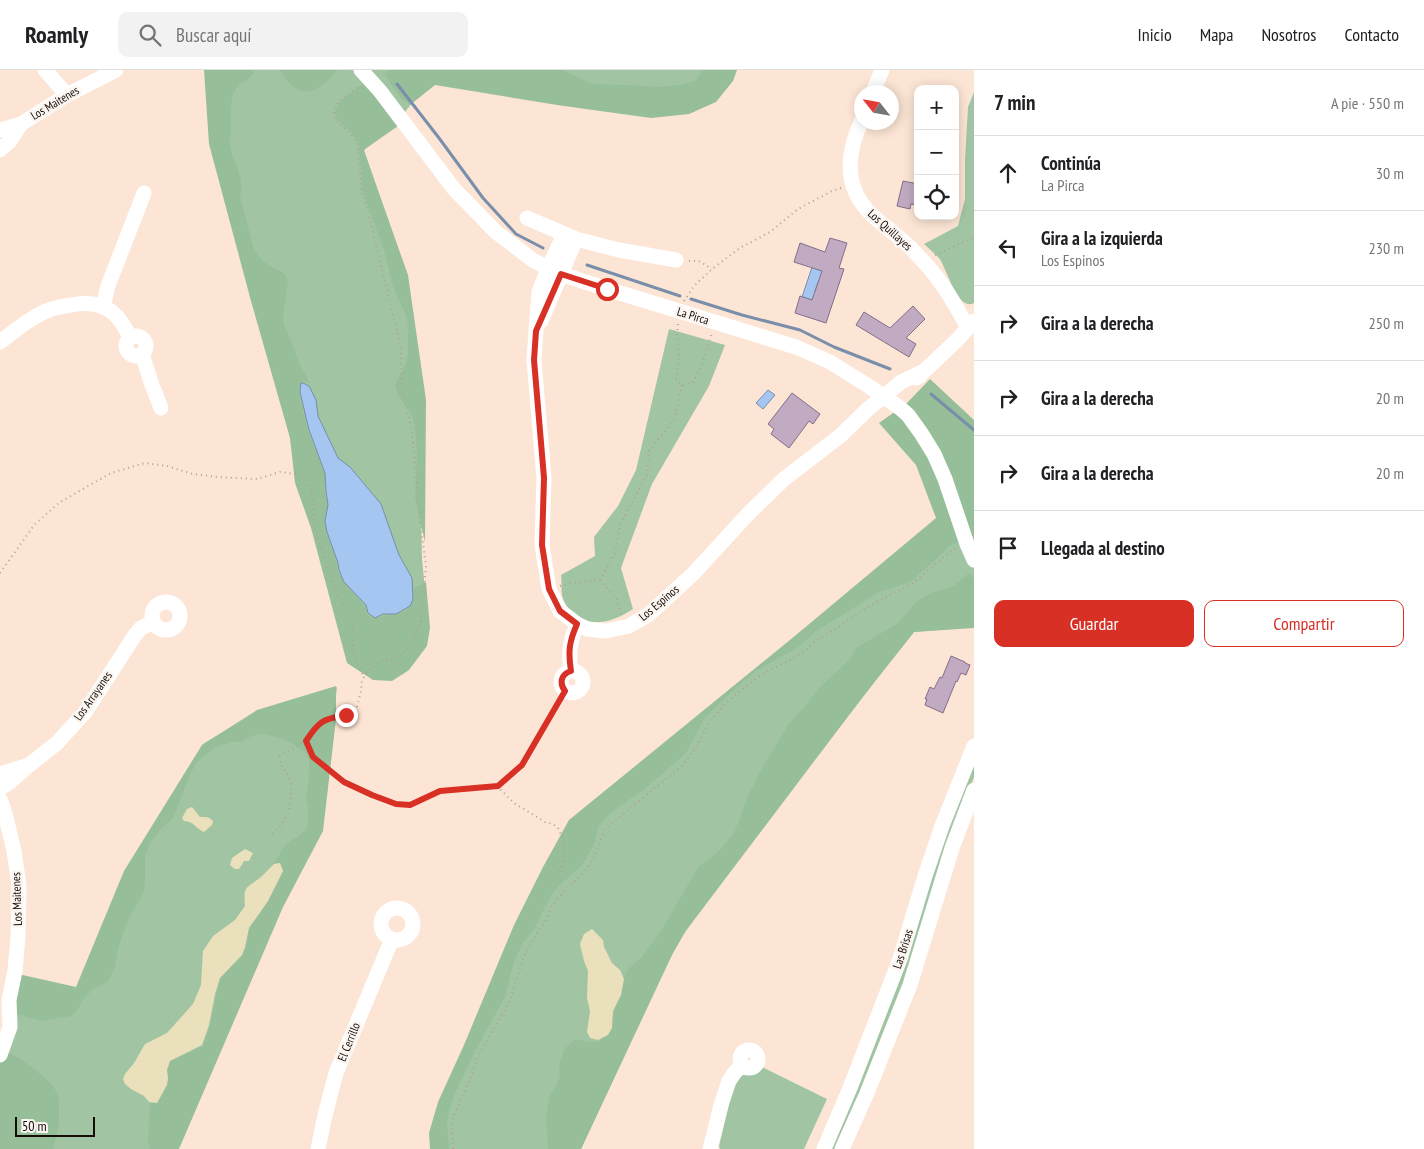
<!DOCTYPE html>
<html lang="es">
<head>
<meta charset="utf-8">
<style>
  :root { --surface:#fff; --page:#f2f2f2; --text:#202124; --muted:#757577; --line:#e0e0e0; --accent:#d93025 }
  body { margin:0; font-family:"PT Sans Narrow",sans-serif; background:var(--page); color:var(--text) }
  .controls { position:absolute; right:15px; top:15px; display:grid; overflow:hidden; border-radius:10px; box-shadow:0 2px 12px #0003 }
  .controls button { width:45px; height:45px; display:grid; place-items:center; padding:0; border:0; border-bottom:1px solid var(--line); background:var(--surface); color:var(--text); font:25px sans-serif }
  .compass { position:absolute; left:854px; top:15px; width:45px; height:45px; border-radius:50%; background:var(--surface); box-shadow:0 2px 12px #0003; rotate:301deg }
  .scale { position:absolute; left:15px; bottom:12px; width:80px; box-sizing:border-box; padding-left:5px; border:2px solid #160c06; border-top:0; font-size:14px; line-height:18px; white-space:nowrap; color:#160c06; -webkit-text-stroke:4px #fcf6f2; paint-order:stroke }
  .stop { position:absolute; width:15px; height:15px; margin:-11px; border:4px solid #d93025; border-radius:50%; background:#fff }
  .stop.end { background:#d93025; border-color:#fff; box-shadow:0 1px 5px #0008 }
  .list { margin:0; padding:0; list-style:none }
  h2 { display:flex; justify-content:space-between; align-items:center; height:65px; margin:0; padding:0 20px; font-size:21px }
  h2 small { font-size:16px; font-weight:400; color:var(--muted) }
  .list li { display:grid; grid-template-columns:32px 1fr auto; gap:15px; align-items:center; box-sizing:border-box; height:75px; padding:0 20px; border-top:1px solid var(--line) }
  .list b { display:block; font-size:19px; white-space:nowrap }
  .list p { margin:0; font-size:16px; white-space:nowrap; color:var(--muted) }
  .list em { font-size:16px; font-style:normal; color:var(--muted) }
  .actions { display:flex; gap:10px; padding:15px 20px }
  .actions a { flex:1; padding:11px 0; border:1px solid var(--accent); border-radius:10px; text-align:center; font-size:18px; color:var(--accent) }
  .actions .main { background:var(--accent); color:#fff }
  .icon { flex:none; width:28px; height:28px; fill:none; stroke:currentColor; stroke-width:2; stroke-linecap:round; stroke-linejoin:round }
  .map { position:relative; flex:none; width:974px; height:1079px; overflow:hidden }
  header { display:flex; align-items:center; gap:30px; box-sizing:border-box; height:70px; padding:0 25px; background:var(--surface); border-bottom:1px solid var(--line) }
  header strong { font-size:24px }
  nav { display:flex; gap:28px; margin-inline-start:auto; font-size:18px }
  .search { width:350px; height:45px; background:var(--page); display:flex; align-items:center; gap:12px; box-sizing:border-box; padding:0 18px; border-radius:10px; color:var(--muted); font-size:19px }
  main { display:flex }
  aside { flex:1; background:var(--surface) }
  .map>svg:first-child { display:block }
</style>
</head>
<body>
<header>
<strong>Roamly</strong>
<div class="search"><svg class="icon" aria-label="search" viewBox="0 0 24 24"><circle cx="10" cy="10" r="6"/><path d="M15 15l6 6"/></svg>Buscar aquí</div>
<nav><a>Inicio</a><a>Mapa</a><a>Nosotros</a><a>Contacto</a></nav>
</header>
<main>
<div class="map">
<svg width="974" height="1079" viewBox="0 0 974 1079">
  <rect width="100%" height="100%" fill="#fce5d4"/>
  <g fill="#a1c5a3">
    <polygon points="205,0 736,0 716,30 434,14 414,30 394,57 364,80 407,205 421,440 422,489 427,539 418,587 403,604 378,608 359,596 290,368"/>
    <path d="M974 22V233C957 242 947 198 939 188 934 183 929 179 924 174L958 156 965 129V90L968 37Z"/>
    <path d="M669 259 725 275 709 316 652 414 621 498 633 539C624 545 612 551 600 552 584 554 565 541 562 525 561 518 562 511 561 505L595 486 594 467 618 436 636 400Z"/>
    <path d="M974 413V557L914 562C864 625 814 690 765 755 733 796 697 839 672 884L581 1079H430L569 752 846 525 938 448Z"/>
    <polygon points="337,617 321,761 282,838 177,1079 0,1079 0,995 14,940 77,918 125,801 203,674 258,641"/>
    <polygon points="974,689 974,707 959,745 914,888 837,1079 829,1079 927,819"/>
    <polygon points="762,997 827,1029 804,1079 720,1079 719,1076 733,1018 740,1007 745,1003 755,1002"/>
  </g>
  <g fill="#96bf99">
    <path d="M204 0H254C250 12 243 10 237 17 229 28 231 47 231 61 224 83 247 103 240 125L254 180 264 192 285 204 288 211 284 240 283 248 284 255 289 265 298 291 310 313 302 311 299 322 308 361 325 403V421L328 435 325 451 326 462 337 493 338 501 344 512 365 536 367 544 375 549C396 540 413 550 414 518L426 512 430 558 427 576 409 600 392 611 373 610 347 593 311 458 295 413 290 368 251 231 209 74Z"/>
    <path d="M280 0H338C331 8 322 17 312 21 298 25 285 11 280 0Z"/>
    <polygon points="390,0 563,0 592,14 630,15 659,17 685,14 696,10 703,0 737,0 733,11 716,32 689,44 651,48 557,35 435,15 410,35 401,28 384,4"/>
    <polygon points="366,11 398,56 365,79 364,81 408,205 426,330 425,472 415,428 417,382 415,360 412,345 397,323 395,315 405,295 408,285 408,256 406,245 393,217 384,180 362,120 361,97 358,73 350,61 337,50 335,42 339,33"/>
    <polygon points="930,309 974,350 974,466 951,475 934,491 910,512 879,522 815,562 797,578 757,600 725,628 704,649 686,683 646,718 609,744 599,756 593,777 582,795 559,816 552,824 534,859 523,873 514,891 505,927 474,983 453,1028 447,1050 449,1079 430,1079 429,1063 438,1032 464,975 514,855 543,797 569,750 796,565 936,448 916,395 879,353 906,334"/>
    <polygon points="969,503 974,509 974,558 914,562 865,624 685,862 672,885 581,1079 548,1079 546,1045 550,1024 556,1016 560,1006 559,996 564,979 576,969 589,972 598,972 608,963 621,916 628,899 641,888 653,872 665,854 699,796 716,784 734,763 748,726 761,700 789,653 805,636 817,620 850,589 856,578 898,553 917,531 931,523 953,516"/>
    <polygon points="336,616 336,649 323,761 283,837 179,1079 150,1079 148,1072 150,1032 157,1033 167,1015 168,1008 167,1000 170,991 203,976 210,955 220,908 242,886 246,877 249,858 268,831 283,801 281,793 274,794 283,778 290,771 300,765 308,757 308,738 306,729 309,705 309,690 306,683 292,673 280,668 262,664 251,666 242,672 233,672 214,678 197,692 190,705 173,748 160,760 149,775 145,786 145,814 143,824 129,848 123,864 118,879 115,898 108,911 92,920 83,930 77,941 71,946 42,951 15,944 18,904 76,917 124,801 202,675 257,640"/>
    <polygon points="3,980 21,989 45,1008 54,1017 59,1028 59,1055 53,1079 0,1079 0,986"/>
  </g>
  <g fill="#eae0bb">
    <path d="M192 737 200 747C205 747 209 746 213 751L212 755 204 762C195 758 195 752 184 751L182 748 187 739Z"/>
    <polygon points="245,779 253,783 249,791 244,791 239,799 235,799 230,795 232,788"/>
    <path d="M280 793 283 801 268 831 249 858 245 877 242 885 220 908 215 924 209 955 202 975 170 991 167 1000 168 1008 167 1015 157 1033 149 1032 144 1026 131 1019 125 1014 123 1009 125 1004 134 993 145 974 167 963 193 934 201 915 203 881 213 866 235 850 245 836C243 814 247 819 262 806 266 802 270 798 274 794Z"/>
    <polygon points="592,859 603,870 604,877 612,893 620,900 624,909 621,925 613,941 612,958 608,965 598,970 590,968 587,962 590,941 587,928 588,901 584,891 580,874 584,864"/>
  </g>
  <g fill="#a4c6f0" stroke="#798eaa">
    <polygon points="812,197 827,202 824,212 819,210 815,221 819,232 802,227"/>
    <polygon points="301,313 303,313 309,316 316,330 318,346 338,388 350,397 381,434 399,485 412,508 413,529 410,536 396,544 383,544 375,548 368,543 366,535 344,512 339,500 338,493 327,462 325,451 328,435 326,421 325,403 309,360 300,322"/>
    <polygon points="768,320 775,325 763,339 756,333"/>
  </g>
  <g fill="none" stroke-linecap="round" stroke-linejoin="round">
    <g stroke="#798eaa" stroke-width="3">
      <polyline points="397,14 439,68 483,128 516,164 543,178"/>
      <polyline points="587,195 680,226"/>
      <polyline points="691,229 742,245 800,260 834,277 890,299"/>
      <polyline points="931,324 974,360"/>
    </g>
  </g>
  <g fill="#c1abc3" stroke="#836f86">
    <polygon points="903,111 918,114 918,135 911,134 910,139 897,136"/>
    <polygon points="830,168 847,173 839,198 844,199 826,253 795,243 800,226 812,230 822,201 794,192 800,173 825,182"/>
    <polygon points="913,236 925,249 906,268 916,274 909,287 856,255 864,242 890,258"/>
    <polygon points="792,323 820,344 813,354 809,351 789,378 771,364 774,359 768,354"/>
    <polygon points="951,586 965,592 965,593 970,595 966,605 961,603 957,612 956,611 943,643 925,635 927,629 925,629 930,617 934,619 940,607 942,608"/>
  </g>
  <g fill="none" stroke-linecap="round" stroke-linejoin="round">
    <g stroke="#b29f91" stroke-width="2" stroke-dasharray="1 4" stroke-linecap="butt">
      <polyline points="974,140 974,141"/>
      <polyline points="935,185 974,167"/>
      <polyline points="689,191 699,191 712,199"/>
      <polyline points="684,231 694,216 712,199 740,178 770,162 798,139 832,121 841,118"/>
      <polyline points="678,254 677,265 679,284 676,309 682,315 692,313 700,300 712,263"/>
      <polyline points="933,356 941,369"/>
      <path d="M0 503 35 454 60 432 111 403 145 393 167 396 193 404 217 407 257 409 280 402 297 404 309 411 314 435 313 453 329 501 338 527 354 549C351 572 351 585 364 606"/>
      <polyline points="600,510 615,483 621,453 647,404 649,381 658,369 674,351 682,315"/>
      <polyline points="600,510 617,529 622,545"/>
      <polyline points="560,516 573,513 600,510"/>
      <polyline points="306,671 313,687 344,712 372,725 396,734 410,735 440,721 497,716 521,695 565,621"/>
      <polyline points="497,716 514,733 545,752 553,754 558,758 565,773 563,791 559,803"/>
      <path d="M272 763C275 761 279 758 281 755 291 744 294 722 289 708 286 699 279 698 280 686L306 671 315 657 321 652 346 645 357 637 361 621 362 610 369 599 382 591 392 589 405 582 413 571 421 552 426 496 420 450 412 361 402 319 401 279 367 137 361 121 360 97 357 73 349 62 336 51 334 42 338 32 358 17"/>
      <polyline points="453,1079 452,1051 470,1009 479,984 509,933 524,886 536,865 547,849 551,838 559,827 587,799 595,785 605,759 682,696 695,679 710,651 728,631 758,607 772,599 801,584 816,571 875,533 897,521 911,515 952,480 956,478"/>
    </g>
    <g stroke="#fff" stroke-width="15">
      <polyline points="45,0 67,25"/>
      <polyline points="361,0 380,21 454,119 496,162 534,191 561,204 607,219 796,277 830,292 870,317 900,338 908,345 921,363 934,384 945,409 967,474 974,490"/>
      <polyline points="873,22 882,0"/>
      <path d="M862 50C847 82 843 115 869 142 877 151 887 157 896 165 906 173 915 182 923 191 942 211 955 234 968 258"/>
      <polyline points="0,60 21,54 67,25 116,0"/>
      <polyline points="0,80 10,71 21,54"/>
      <polyline points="527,148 576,169 619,180 676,190"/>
      <polyline points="564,164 548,199 539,222 536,261 534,290 544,408 542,475 549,519 560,541 577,554 587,559 606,561 629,556 648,545 693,504 748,444 784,409 840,366 869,338 901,312 924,301"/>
      <polyline points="103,237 108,216 144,123"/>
      <polyline points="541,251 576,169"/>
      <circle cx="136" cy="276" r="10"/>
      <path d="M0 272C16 260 33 245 52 239 59 237 65 236 71 235 86 232 100 233 112 242 121 249 125 258 130 267"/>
      <polyline points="142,284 152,315 161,338"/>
      <polyline points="917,308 957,270 974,251"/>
      <circle cx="166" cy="546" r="14"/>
      <circle cx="572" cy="612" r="11"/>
      <path d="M571 601C568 582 570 572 577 554"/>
      <polyline points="0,704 26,696"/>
      <polyline points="0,718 10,712 28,696 57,673 86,641 135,565 141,558 153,552"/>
      <polyline points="0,729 5,743 14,781 19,815 18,867 15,901 9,930 10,957 0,985"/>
      <circle cx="397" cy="854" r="16"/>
      <circle cx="749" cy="989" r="9"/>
      <polyline points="318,1079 325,1045 336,1003 392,869"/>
      <polyline points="710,1079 721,1035 729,1011 735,1002 742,996"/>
      <polyline points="824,1079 850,1018 900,889 925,806 942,756 974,676"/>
      <polyline points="842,1079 867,1023 910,915 952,778 974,720"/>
    </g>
  </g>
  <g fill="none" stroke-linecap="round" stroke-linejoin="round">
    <path stroke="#d93025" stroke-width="6" d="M346 645C323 649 319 651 306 671L313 687 344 712 372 725 396 734 410 735 440 721 498 716 522 695 565 621C559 613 561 604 571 601 568 582 569 572 577 554L560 541 549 519 542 475 544 408 534 290 536 261 561 204 607 219"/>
  </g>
  <g text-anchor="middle" stroke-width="5" stroke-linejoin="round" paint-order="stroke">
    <g font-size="12" fill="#160c06" stroke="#fcf6f2">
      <text transform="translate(55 33) rotate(-31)" y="4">Los Maitenes</text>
      <text transform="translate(890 160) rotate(42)" y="4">Los Quillayes</text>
      <text transform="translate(693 246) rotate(17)" y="4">La Pirca</text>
      <text transform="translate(659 533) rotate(-40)" y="4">Los Espinos</text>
      <text transform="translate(93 626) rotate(-55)" y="4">Los Arrayanes</text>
      <text transform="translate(17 829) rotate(-92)" y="4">Los Maitenes</text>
      <text transform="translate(903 879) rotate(-72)" y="4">Las Brisas</text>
      <text transform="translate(349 972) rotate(-68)" y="4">El Cerrillo</text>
    </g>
  </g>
</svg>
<div class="controls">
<button>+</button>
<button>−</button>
<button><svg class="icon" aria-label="locate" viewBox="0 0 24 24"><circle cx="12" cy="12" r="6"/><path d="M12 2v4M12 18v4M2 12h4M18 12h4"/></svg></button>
</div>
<svg class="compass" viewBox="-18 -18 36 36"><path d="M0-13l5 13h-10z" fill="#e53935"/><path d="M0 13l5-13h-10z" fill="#757577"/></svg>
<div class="scale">50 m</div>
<div class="stop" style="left:607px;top:219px"></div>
<div class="stop end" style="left:346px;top:645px"></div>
</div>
<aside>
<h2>7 min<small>A pie · 550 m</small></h2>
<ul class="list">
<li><svg class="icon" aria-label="ahead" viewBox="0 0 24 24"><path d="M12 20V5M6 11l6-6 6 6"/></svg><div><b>Continúa</b><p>La Pirca</p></div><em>30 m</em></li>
<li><svg class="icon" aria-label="left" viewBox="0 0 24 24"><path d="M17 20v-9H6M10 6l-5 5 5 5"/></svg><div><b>Gira a la izquierda</b><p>Los Espinos</p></div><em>230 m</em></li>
<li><svg class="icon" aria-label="right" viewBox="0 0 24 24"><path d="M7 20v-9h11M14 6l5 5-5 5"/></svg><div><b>Gira a la derecha</b></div><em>250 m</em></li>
<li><svg class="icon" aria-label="right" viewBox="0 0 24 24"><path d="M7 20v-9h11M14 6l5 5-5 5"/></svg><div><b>Gira a la derecha</b></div><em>20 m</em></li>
<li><svg class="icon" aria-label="right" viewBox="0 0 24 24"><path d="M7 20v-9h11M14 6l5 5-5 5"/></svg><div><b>Gira a la derecha</b></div><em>20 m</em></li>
<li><svg class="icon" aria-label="arrive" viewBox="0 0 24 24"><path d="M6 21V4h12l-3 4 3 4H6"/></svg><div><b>Llegada al destino</b></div></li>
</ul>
<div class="actions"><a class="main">Guardar</a><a>Compartir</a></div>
</aside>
</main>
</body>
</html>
